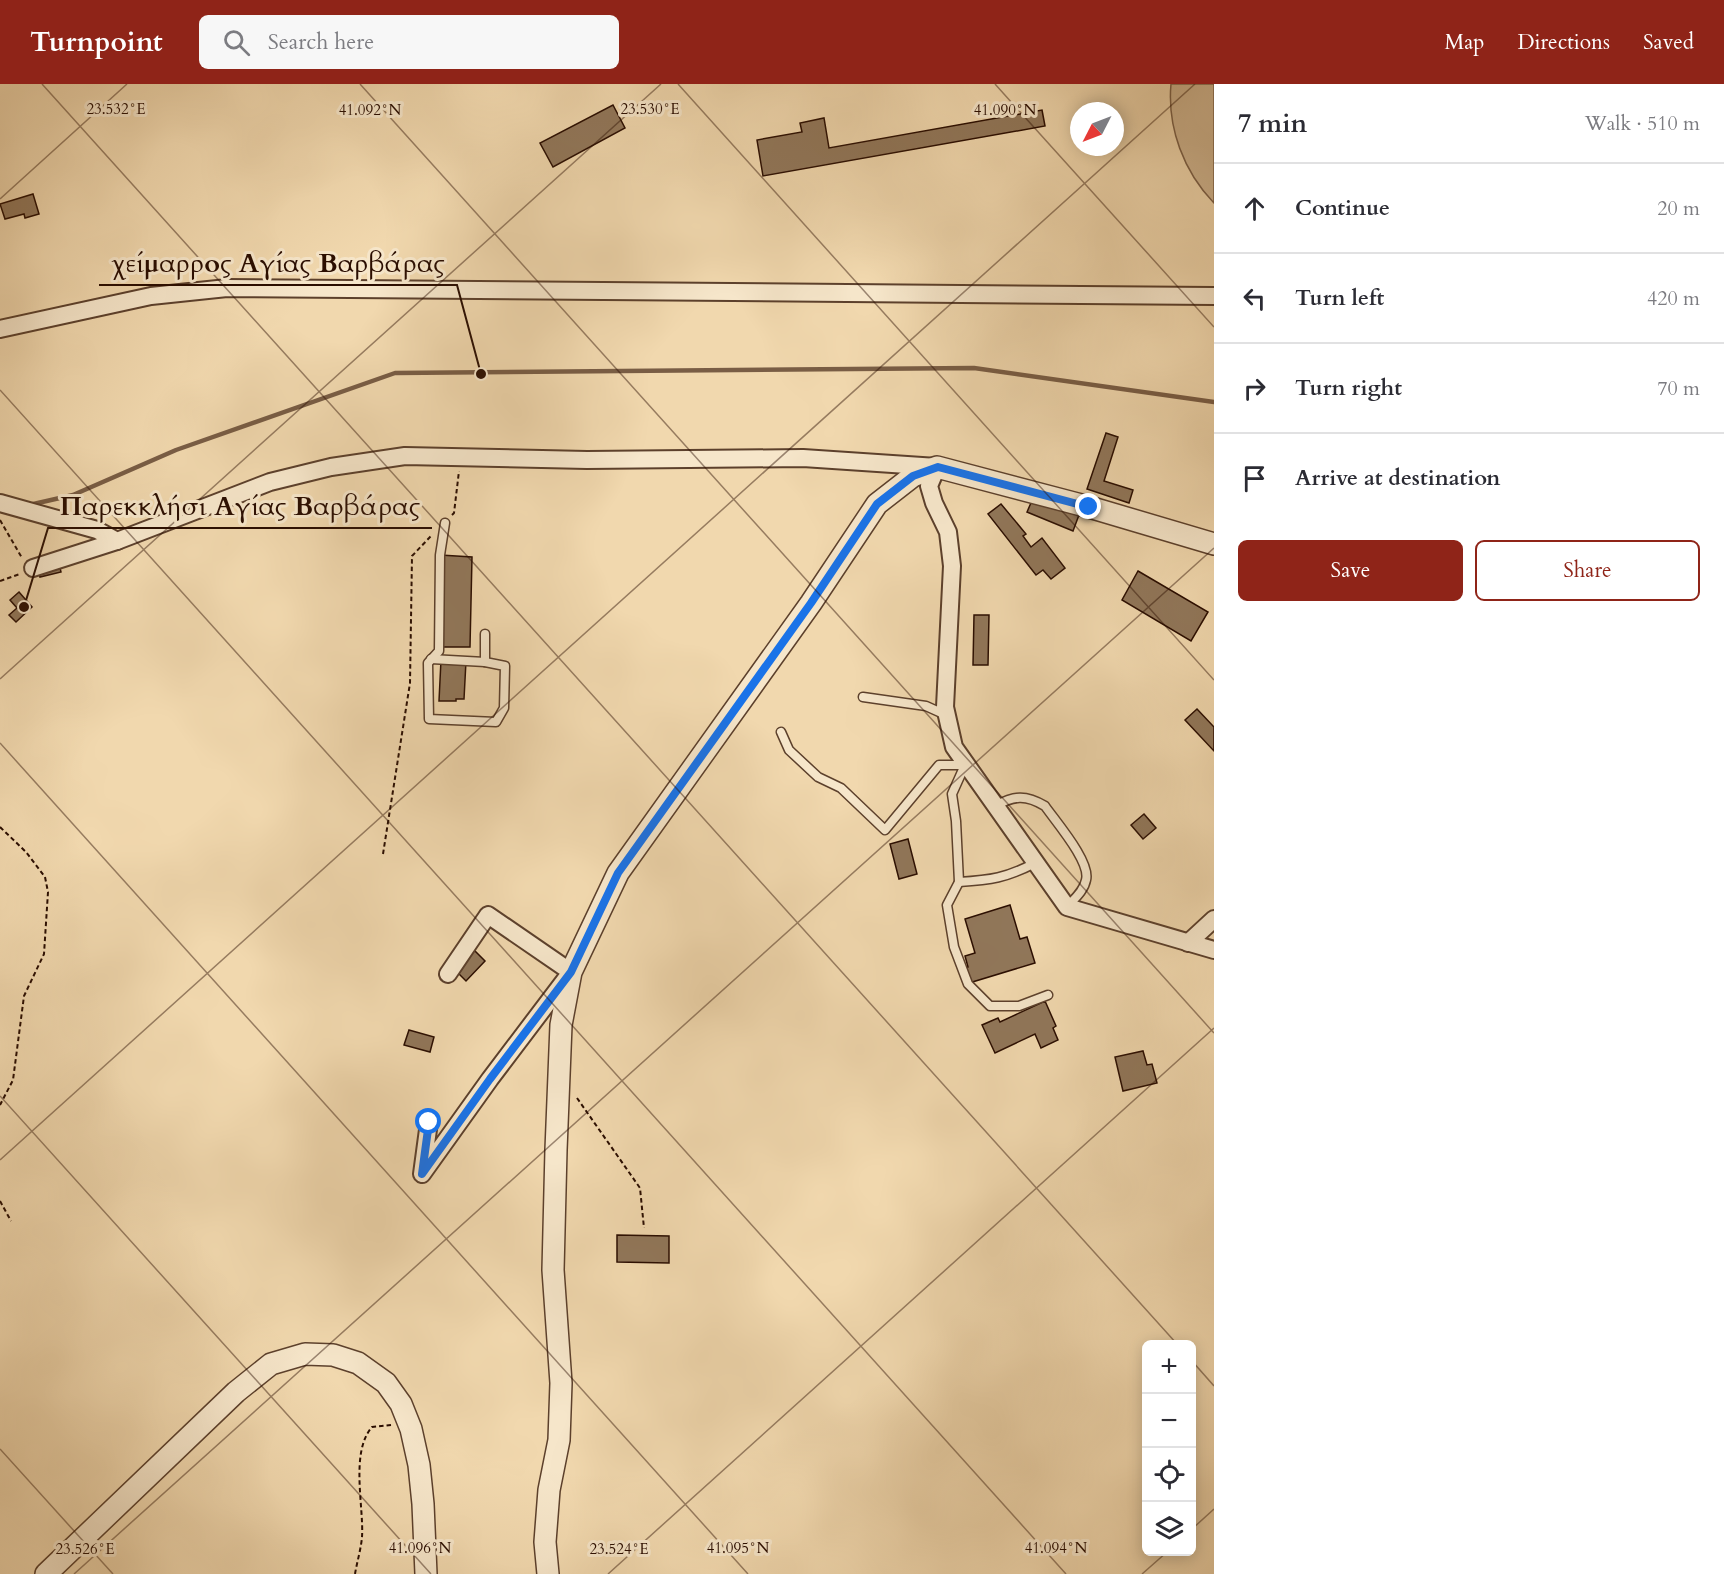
<!DOCTYPE html>
<html lang="en">
<head>
<meta charset="utf-8">
<style>
  :root { --surface:#fff; --page:#f7f7f7; --text:#2b2b33; --muted:#7c7c81; --line:#e1e1e2; --accent:#8f2418 }
  body { margin:0; font-family:Cardo,serif; background:var(--page); color:var(--text) }
  .controls { position:absolute; right:18px; bottom:18px; display:grid; overflow:hidden; border-radius:9px; box-shadow:0 3px 15px #0003 }
  .controls button { width:54px; height:54px; display:grid; place-items:center; padding:0; border:0; border-bottom:2px solid var(--line); background:var(--surface); color:var(--text); font:30px sans-serif }
  .compass { position:absolute; left:1070px; top:18px; width:54px; height:54px; border-radius:50%; background:var(--surface); box-shadow:0 3px 15px #0003; rotate:228deg }
  .stop { position:absolute; width:18px; height:18px; margin:-14px; border:4px solid #1a73e8; border-radius:50%; background:#fff }
  .stop.end { background:#1a73e8; border-color:#fff; box-shadow:0 2px 6px #0008 }
  .list { margin:0; padding:0; list-style:none }
  h2 { display:flex; justify-content:space-between; align-items:center; height:78px; margin:0; padding:0 24px; font-size:26px }
  h2 small { font-size:20px; font-weight:400; color:var(--muted) }
  .list li { display:grid; grid-template-columns:39px 1fr auto; gap:18px; align-items:center; box-sizing:border-box; height:90px; padding:0 24px; border-top:2px solid var(--line) }
  .list b { display:block; font-size:22px; white-space:nowrap }
  .list em { font-size:20px; font-style:normal; color:var(--muted) }
  .actions { display:flex; gap:12px; padding:18px 24px }
  .actions a { flex:1; padding:14px 0; border:2px solid var(--accent); border-radius:9px; text-align:center; font-size:21px; color:var(--accent) }
  .actions .main { background:var(--accent); color:#fff }
  .icon { flex:none; width:33px; height:33px; fill:none; stroke:currentColor; stroke-width:2; stroke-linecap:round; stroke-linejoin:round }
  .map { position:relative; flex:none; width:1214px; height:1490px; overflow:hidden }
  header { display:flex; align-items:center; gap:36px; box-sizing:border-box; height:84px; padding:0 30px; background:var(--accent); color:#fff }
  header strong { font-size:28px }
  nav { display:flex; gap:33px; margin-inline-start:auto; font-size:21px }
  .search { width:420px; height:54px; background:var(--page); display:flex; align-items:center; gap:15px; box-sizing:border-box; padding:0 21px; border-radius:9px; color:var(--muted); font-size:22px }
  main { display:flex }
  aside { flex:1; background:var(--surface) }
  .map>svg:first-child { display:block }
</style>
</head>
<body>
<header>
<strong>Turnpoint</strong>
<div class="search"><svg class="icon" aria-label="search" viewBox="0 0 24 24"><circle cx="10" cy="10" r="6"/><path d="M15 15l6 6"/></svg>Search here</div>
<nav><a>Map</a><a>Directions</a><a>Saved</a></nav>
</header>
<main>
<div class="map">
<svg width="1214" height="1490" viewBox="0 0 1214 1490">
  <rect width="100%" height="100%" fill="#f1d8ae"/>
  <filter id="stains"><feTurbulence type="fractalNoise" baseFrequency=".00333" numOctaves="4"/><feColorMatrix values="0 0 0 0 .2 0 0 0 0 .09 0 0 0 0 .02 0 0 0 .5 -.17"/></filter>
  <radialGradient id="worn" r=".72"><stop offset=".6" stop-color="#630" stop-opacity="0"/><stop offset="1" stop-color="#630" stop-opacity=".3"/></radialGradient>
  <path fill="#cfb590" stroke="#7c6148" stroke-width="1.5" d="M1171 0H1214V119C1184 88 1167 44 1171 0Z"/>
  <g fill="none" stroke-linecap="round" stroke-linejoin="round">
    <polyline stroke="#795d45" stroke-width="4.5" points="29,421 73,411 176,366 395,289 974,284 1214,318"/>
  </g>
  <g fill="#91775a" stroke="#2a0d00" stroke-width="1.5">
    <polygon points="613,21 625,44 553,83 540,59"/>
    <polygon points="1042,26 1045,42 763,92 757,56 802,48 800,39 824,34 829,64"/>
    <polygon points="33,110 39,130 25,134 24,130 5,135 0,120"/>
    <polygon points="1106,349 1118,353 1104,397 1133,406 1129,419 1087,405"/>
    <polygon points="1034,412 1079,431 1073,447 1027,428"/>
    <polygon points="1001,420 1026,450 1023,452 1031,463 1042,454 1065,484 1051,495 1043,486 1036,491 988,430"/>
    <polygon points="440,471 472,473 470,563 438,563"/>
    <polygon points="59,480 61,488 40,493 38,486"/>
    <polygon points="1138,487 1208,528 1191,557 1122,516"/>
    <polygon points="19,508 32,523 16,538 9,531 17,524 10,516"/>
    <polygon points="974,531 989,531 988,581 973,581"/>
    <polygon points="441,576 466,577 464,615 456,615 456,617 439,617"/>
    <polygon points="1197,625 1214,643 1214,667 1185,636"/>
    <polygon points="1144,730 1156,744 1143,755 1131,741"/>
    <polygon points="908,755 917,790 899,795 890,760"/>
    <polygon points="1010,821 1020,855 1027,853 1035,879 969,899 964,884 968,883 965,872 975,869 965,835"/>
    <polygon points="468,860 485,877 466,897 452,883"/>
    <polygon points="1045,917 1056,942 1053,944 1058,956 1041,964 1035,950 995,969 982,941 998,934 1000,938"/>
    <polygon points="409,946 434,953 430,968 404,961"/>
    <polygon points="1143,967 1147,981 1152,980 1157,999 1123,1007 1115,973"/>
    <polygon points="617,1151 669,1152 669,1179 617,1178"/>
  </g>
  <g fill="none" stroke-linecap="round" stroke-linejoin="round">
    <g stroke="#5c402c" stroke-width="11">
      <g id="service">
        <polyline points="445,439 440,471 439,567 428,579 429,635 496,638 504,624 505,582 485,578 485,550"/>
        <polyline points="431,575 485,578"/>
        <polyline points="863,613 926,622 946,631"/>
        <polyline points="781,648 789,666 818,693 841,704 885,746 939,681 965,681 952,710 956,737 959,798 947,821 954,863 968,900 990,922 1019,922 1048,911"/>
        <path d="M995 722C1014 712 1025 710 1045 722 1056 738 1091 778 1086 796 1084 807 1074 815 1067 823"/>
        <path d="M959 798C991 796 1006 794 1035 779"/>
      </g>
    </g>
    <g stroke="#5c402c" stroke-width="20">
      <g id="minor">
        <polyline points="0,245 151,212 227,204 1214,212"/>
        <polyline points="0,419 97,446 117,457 270,398 331,383 405,372 587,376 803,374 937,383 929,402 934,419 948,448 952,482 945,623 954,663 1067,823 1214,866"/>
        <polyline points="33,484 117,457"/>
        <polyline points="1188,859 1214,835"/>
        <polyline points="429,1038 422,1090 490,995 571,888 488,831 448,890"/>
      </g>
    </g>
    <g stroke="#5c402c" stroke-width="24">
      <g id="tertiary">
        <polyline points="46,1490 236,1308 271,1280 305,1270 333,1271 358,1279 386,1299 401,1320 411,1345 419,1381 423,1420 426,1490"/>
        <polyline points="548,1490 545,1458 549,1406 559,1356 561,1299 553,1186 556,1066 561,941 571,888 618,789 811,519 877,420 913,392 937,383 1089,423 1214,460"/>
      </g>
    </g>
    <g stroke="#2a0d00" stroke-width="2" stroke-dasharray="4.5 3" stroke-linecap="butt">
      <polyline points="452,431 454,429 459,387"/>
      <polyline points="0,436 22,474"/>
      <polyline points="0,497 20,490"/>
      <polyline points="0,743 26,768 45,793 48,808 44,870 24,912 13,996 0,1021"/>
      <polyline points="383,770 410,599 412,472 431,452"/>
      <polyline points="577,1014 640,1104 644,1144"/>
      <polyline points="0,1117 11,1137"/>
      <path d="M355 1490C357 1478 361 1465 362 1453 364 1423 350 1368 372 1343L391 1341"/>
    </g>
    <use href="#service" stroke="#f6e6ca" stroke-width="8"/>
    <use href="#minor" stroke="#f6e6ca" stroke-width="16"/>
    <use href="#tertiary" stroke="#f6e6ca" stroke-width="21"/>
  </g>
  <g fill="none" stroke-linecap="round" stroke-linejoin="round">
    <polyline stroke="#1a73e8" stroke-width="8" points="429,1038 422,1090 490,995 571,888 618,789 811,519 877,420 913,392 938,383 1089,423"/>
  </g>
  <path fill="none" stroke="#2a0d00" stroke-width="1.5" stroke-opacity="0.45" d="M42 0 1177 1260M360 0 1214 949M678 0 1214 596M995 0 1214 243M0 115 127 0M0 306 1066 1490M0 595 661 0M0 659 748 1490M0 1012 431 1490M0 1076 1195 0M1192 1277 1214 1302M0 1365 113 1490M1192 1445 1214 1425M74 1490 1214 464M608 1490 1214 944M1142 1490 1167 1468"/>
  <g font-size="15" text-anchor="middle" fill="#2a0d00" stroke="#f6e6ca" stroke-width="6" stroke-linejoin="round" paint-order="stroke">
    <text x="116" y="30">23.532°E</text>
    <text x="650" y="30">23.530°E</text>
    <text x="370" y="31">41.092°N</text>
    <text x="1005" y="31">41.090°N</text>
    <text x="420" y="1469">41.096°N</text>
    <text x="738" y="1469">41.095°N</text>
    <text x="1056" y="1469">41.094°N</text>
    <text x="85" y="1470">23.526°E</text>
    <text x="619" y="1470">23.524°E</text>
  </g>
  <path fill="none" stroke="#2a0d00" stroke-width="2" d="M481 290L457 201H99M24 523L48 444H432"/>
  <g fill="#2a0d00" stroke="#f6e6ca" stroke-width="2">
    <circle cx="481" cy="290" r="6"/>
    <circle cx="24" cy="523" r="6"/>
  </g>
  <g font-size="27" text-anchor="middle" font-weight="bold" fill="#2a0d00" stroke="#f6e6ca" stroke-width="6" stroke-linejoin="round" paint-order="stroke">
    <text x="278" y="188">χείμαρρος Αγίας Βαρβάρας</text>
    <text x="240" y="431">Παρεκκλήσι Αγίας Βαρβάρας</text>
  </g>
  <rect width="100%" height="100%" filter="url(#stains)"/>
  <rect width="100%" height="100%" fill="url(#worn)"/>
</svg>
<div class="controls">
<button>+</button>
<button>−</button>
<button><svg class="icon" aria-label="locate" viewBox="0 0 24 24"><circle cx="12" cy="12" r="6"/><path d="M12 2v4M12 18v4M2 12h4M18 12h4"/></svg></button>
<button><svg class="icon" aria-label="layers" viewBox="0 0 24 24"><path d="M12 4l9 5-9 5-9-5zM3 14l9 5 9-5"/></svg></button>
</div>
<svg class="compass" viewBox="-18 -18 36 36"><path d="M0-13l5 13h-10z" fill="#e53935"/><path d="M0 13l5-13h-10z" fill="#7c7c81"/></svg>
<div class="stop" style="left:429px;top:1038px"></div>
<div class="stop end" style="left:1089px;top:423px"></div>
</div>
<aside>
<h2>7 min<small>Walk · 510 m</small></h2>
<ul class="list">
<li><svg class="icon" aria-label="ahead" viewBox="0 0 24 24"><path d="M12 20V5M6 11l6-6 6 6"/></svg><div><b>Continue</b></div><em>20 m</em></li>
<li><svg class="icon" aria-label="left" viewBox="0 0 24 24"><path d="M17 20v-9H6M10 6l-5 5 5 5"/></svg><div><b>Turn left</b></div><em>420 m</em></li>
<li><svg class="icon" aria-label="right" viewBox="0 0 24 24"><path d="M7 20v-9h11M14 6l5 5-5 5"/></svg><div><b>Turn right</b></div><em>70 m</em></li>
<li><svg class="icon" aria-label="arrive" viewBox="0 0 24 24"><path d="M6 21V4h12l-3 4 3 4H6"/></svg><div><b>Arrive at destination</b></div></li>
</ul>
<div class="actions"><a class="main">Save</a><a>Share</a></div>
</aside>
</main>
</body>
</html>
